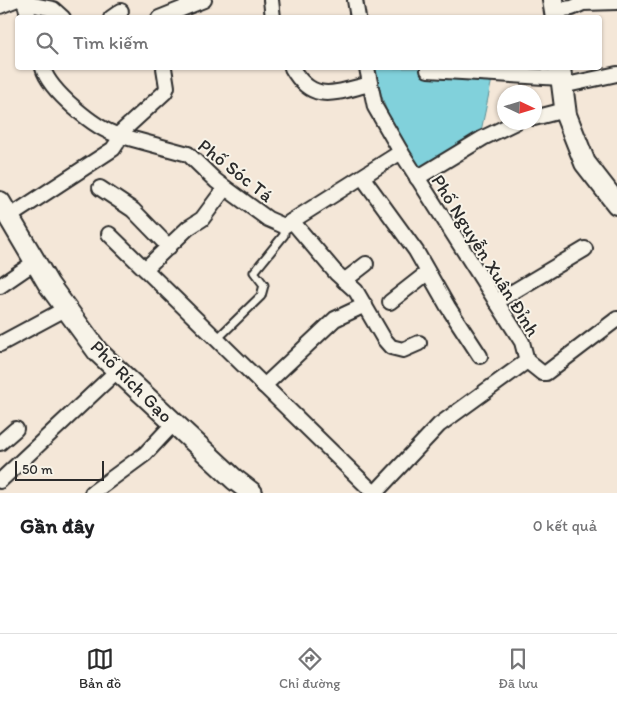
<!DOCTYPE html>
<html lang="vi">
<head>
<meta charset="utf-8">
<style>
  :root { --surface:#fff; --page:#f2f2f2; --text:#202124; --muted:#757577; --line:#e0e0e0; --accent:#2b2b2b }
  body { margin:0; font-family:Itim,sans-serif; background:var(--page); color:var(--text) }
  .compass { position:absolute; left:497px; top:85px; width:45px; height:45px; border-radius:50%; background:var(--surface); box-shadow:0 1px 4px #0004; rotate:94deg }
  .scale { position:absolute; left:15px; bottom:12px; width:89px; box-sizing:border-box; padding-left:5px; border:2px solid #2b2b2b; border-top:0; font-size:14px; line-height:18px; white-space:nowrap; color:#2b2b2b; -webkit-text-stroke:4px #f7f3e8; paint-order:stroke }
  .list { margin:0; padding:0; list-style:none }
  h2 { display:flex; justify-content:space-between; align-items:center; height:65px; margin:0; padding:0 20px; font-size:21px }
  h2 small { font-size:16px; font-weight:400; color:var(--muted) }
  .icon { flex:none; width:28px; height:28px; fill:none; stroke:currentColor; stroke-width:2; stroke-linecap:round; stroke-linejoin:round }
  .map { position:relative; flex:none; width:617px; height:493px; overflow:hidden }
  .search { position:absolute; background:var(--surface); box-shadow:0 1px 4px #0004; left:15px; right:15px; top:15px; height:55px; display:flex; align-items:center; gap:12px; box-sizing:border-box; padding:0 18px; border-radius:5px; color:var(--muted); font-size:19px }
  .sheet { height:140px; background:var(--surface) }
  nav { display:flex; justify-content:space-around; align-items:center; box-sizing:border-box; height:70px; border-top:1px solid var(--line); background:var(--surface); font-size:14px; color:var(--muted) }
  nav a { display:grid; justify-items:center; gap:2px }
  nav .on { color:var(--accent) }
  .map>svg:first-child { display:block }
</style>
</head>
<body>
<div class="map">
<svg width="617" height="493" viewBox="0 0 617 493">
  <rect width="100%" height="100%" fill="#f4e7d8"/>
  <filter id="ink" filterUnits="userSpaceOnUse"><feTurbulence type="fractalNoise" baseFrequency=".02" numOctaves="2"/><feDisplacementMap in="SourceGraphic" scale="10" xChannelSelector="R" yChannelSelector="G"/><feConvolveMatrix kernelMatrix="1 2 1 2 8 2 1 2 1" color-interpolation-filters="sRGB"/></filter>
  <g filter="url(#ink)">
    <path fill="#81d1db" stroke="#5f8f95" d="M375 68H422L492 79 481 131 422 169 419 168C394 130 384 113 375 68Z"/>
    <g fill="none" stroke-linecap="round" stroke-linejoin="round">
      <g stroke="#2b2b2b" stroke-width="11">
        <polyline id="lane" points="217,339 261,296 264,285 254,272 284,235 284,226"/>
      </g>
      <g stroke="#2b2b2b" stroke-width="18">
        <g id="street">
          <polyline points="24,0 29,18"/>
          <polyline points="271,0 273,18"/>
          <polyline points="355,0 358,18"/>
          <polyline points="24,3 53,9 63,18"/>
          <polyline points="0,6 15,0"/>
          <polyline points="555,10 572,8 583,3 617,2"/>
          <polyline points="111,18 121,11"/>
          <polyline points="159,18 204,0"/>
          <path d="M292 68C313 105 336 92 370 84"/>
          <polyline points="367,68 375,107 401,152 522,342 527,361 439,425 375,493"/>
          <polyline points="428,68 428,70 561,78"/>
          <polyline points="562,86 617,74"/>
          <polyline points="534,118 565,110"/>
          <polyline points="118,135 188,154 216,181 268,219 284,226 401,152"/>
          <polyline points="118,135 165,92 167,87 164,68"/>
          <polyline points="363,178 416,251 448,307 480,356"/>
          <polyline points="417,178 483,138 516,122"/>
          <polyline points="100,188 133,210 169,247"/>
          <path d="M9 217 113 149 117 143 118 135C95 129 49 90 43 68"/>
          <polyline points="292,221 336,273 356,291 384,339 391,347 403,350 419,343"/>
          <polyline points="109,234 374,493"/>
          <polyline points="145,269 188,228 202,219 225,188"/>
          <polyline points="344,281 366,264"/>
          <polyline points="0,286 35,262"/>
          <polyline points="390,302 427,273"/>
          <polyline points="496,302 585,249"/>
          <polyline points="0,344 67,308"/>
          <polyline points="527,361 542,373 546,373 617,319"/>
          <polyline points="264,386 335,319 365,305"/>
          <polyline points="0,443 16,429"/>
          <polyline points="0,481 118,370"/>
          <polyline points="92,493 145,454 174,423"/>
        </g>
      </g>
      <g stroke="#2b2b2b" stroke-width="24">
        <g id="secondary">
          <polyline points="553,0 556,18"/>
          <polyline points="560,68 566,115 585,163 617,204"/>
          <polyline points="0,202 49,285 98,352 234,479 252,493"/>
        </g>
      </g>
      <use href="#lane" stroke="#f7f3e8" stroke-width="7"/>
      <use href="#street" stroke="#f7f3e8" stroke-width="14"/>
      <use href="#secondary" stroke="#f7f3e8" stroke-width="20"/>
    </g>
  </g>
  <g text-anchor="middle" stroke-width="4" stroke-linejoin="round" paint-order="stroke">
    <g font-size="19" fill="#2b2b2b" stroke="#f7f3e8">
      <text transform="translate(236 170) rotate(38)" y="7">Phố Sóc Tá</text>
      <text transform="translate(486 255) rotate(58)" y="7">Phố Nguyễn Xuân Đỉnh</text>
      <text transform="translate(132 381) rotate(45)" y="7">Phố Rích Gạo</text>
    </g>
  </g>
</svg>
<svg class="compass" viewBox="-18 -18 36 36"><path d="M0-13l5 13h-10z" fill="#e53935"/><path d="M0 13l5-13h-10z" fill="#757577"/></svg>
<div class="scale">50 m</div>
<div class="search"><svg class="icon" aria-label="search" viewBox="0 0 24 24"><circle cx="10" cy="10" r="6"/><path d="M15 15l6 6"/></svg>Tìm kiếm</div>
</div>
<section class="sheet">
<h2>Gần đây<small>0 kết quả</small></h2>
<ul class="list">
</ul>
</section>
<nav>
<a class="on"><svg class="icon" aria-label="map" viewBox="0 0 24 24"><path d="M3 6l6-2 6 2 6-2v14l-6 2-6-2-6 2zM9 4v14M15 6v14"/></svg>Bản đồ</a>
<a><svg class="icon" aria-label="directions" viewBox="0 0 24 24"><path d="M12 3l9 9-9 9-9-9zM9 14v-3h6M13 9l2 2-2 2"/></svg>Chỉ đường</a>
<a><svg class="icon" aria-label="saved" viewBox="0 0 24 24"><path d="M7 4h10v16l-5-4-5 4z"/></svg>Đã lưu</a>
</nav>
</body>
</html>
